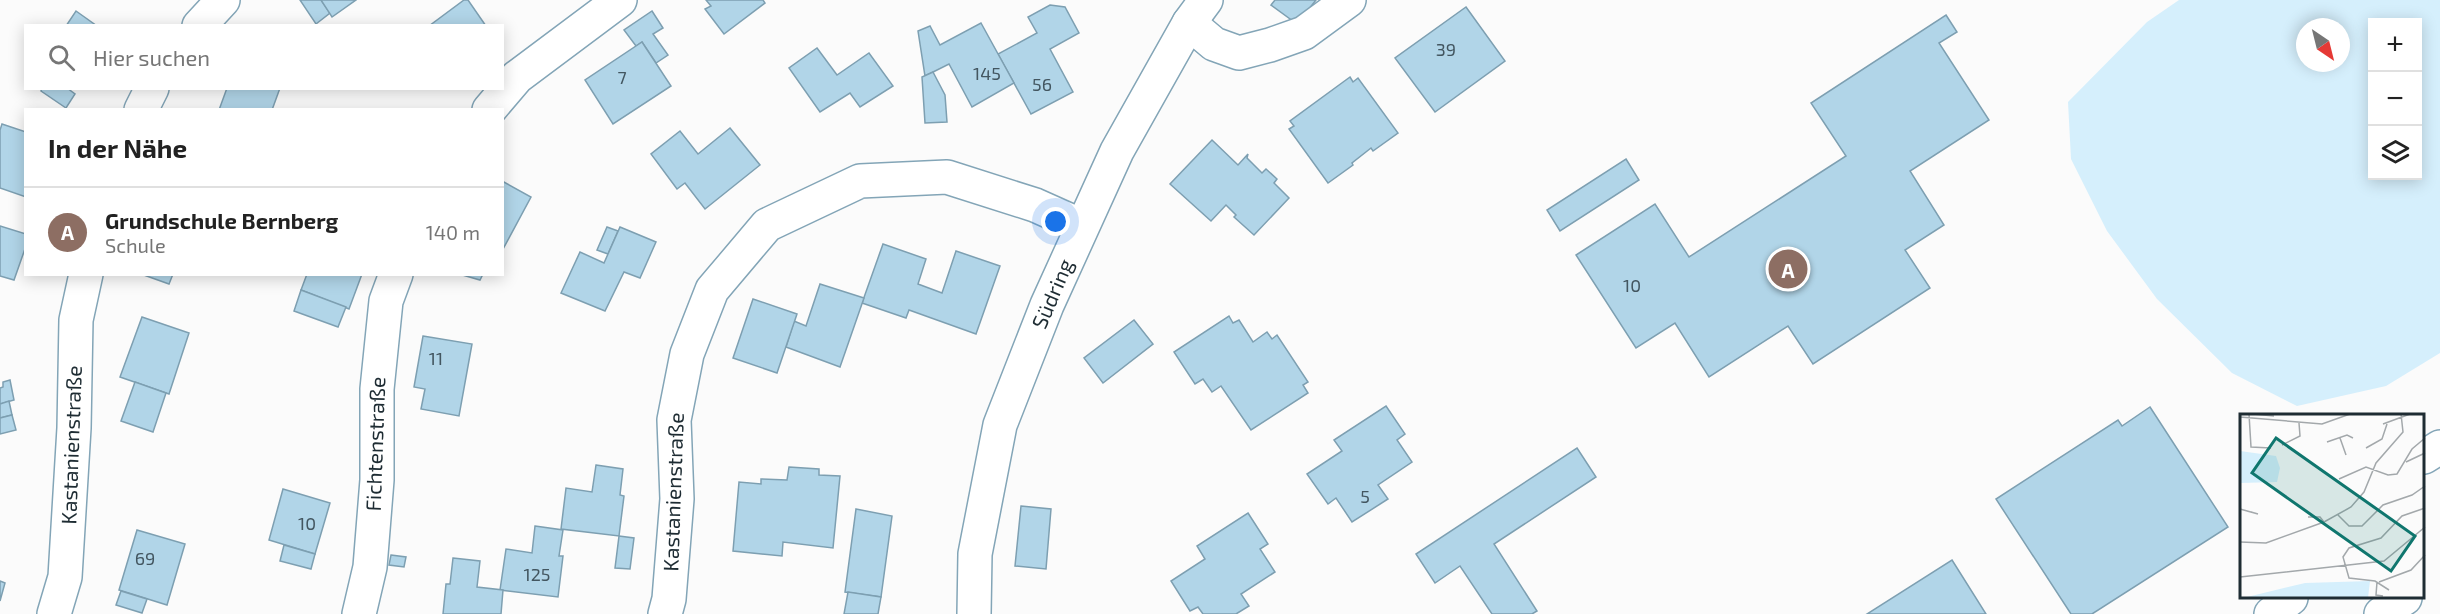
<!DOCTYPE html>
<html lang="de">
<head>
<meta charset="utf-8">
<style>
  :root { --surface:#fff; --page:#f6f6f6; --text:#222; --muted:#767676; --line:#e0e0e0; --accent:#686804 }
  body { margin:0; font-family:"Exo 2",sans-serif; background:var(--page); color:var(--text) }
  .controls { position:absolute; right:18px; top:18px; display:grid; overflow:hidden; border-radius:0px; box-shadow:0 3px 15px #0003 }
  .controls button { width:54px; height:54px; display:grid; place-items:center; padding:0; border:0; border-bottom:2px solid var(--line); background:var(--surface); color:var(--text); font:30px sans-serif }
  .compass { position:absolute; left:2296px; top:18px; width:54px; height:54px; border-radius:50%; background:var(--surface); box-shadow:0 3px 15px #0003; rotate:145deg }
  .you { position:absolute; left:1056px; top:222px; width:21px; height:21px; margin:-15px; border:4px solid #fff; border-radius:50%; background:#1a73e8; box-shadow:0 0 0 9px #1a73e833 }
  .badge { display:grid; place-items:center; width:39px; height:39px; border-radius:50%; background:var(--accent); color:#fff; font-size:20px; font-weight:700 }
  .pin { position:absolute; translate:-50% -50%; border:3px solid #fff; box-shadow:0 2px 6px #0006 }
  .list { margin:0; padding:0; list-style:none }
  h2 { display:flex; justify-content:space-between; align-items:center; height:78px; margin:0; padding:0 24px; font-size:26px }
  h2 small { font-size:20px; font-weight:400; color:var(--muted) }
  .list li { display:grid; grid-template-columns:39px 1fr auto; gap:18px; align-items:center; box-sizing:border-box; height:90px; padding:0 24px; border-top:2px solid var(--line) }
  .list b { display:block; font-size:22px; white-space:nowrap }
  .list p { margin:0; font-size:20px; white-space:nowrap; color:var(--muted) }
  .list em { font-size:20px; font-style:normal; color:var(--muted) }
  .icon { flex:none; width:33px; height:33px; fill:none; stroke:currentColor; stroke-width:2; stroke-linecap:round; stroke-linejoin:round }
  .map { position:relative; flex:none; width:2440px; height:614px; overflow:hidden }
  .search { position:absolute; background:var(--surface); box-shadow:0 3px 15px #0003; left:24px; top:24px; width:480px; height:66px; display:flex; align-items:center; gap:15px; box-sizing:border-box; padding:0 21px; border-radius:0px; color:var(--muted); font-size:22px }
  .panel { position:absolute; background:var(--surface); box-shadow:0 3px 15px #0003; left:24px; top:108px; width:480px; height:168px; border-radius:0px }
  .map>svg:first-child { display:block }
</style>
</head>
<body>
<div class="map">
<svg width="2440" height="614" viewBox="0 0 2440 614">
  <rect width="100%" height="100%" fill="#fbfbfb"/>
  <path fill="#d5effc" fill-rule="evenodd" d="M2179 0H2440V353L2386 386 2297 406 2232 373 2157 299 2107 231 2071 159 2068 102 2147 22ZM2372 22H2418V176H2372ZM2305 27H2341V63H2305Z"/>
  <g fill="#b1d5e8" stroke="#7d9fb1" stroke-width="1.5">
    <polygon points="300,0 321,0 330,13 316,24"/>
    <polygon points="321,0 356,0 332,17"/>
    <polygon points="464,0 468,0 486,26 429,26"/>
    <polygon points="706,0 763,0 765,3 724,34 705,9 711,6"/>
    <polygon points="1275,0 1316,0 1297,24 1271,5"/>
    <polygon points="1050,5 1065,7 1079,33 1050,49 1073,92 1031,114 998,54 1037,33 1028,17"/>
    <polygon points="1466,7 1505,61 1435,112 1395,58"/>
    <polygon points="76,11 97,26 66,26"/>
    <polygon points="652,11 663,28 653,34 668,55 656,63 642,42 636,46 624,30"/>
    <polygon points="1946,15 1957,32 1939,43 1989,120 1910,171 1944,225 1905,250 1930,288 1813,364 1788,326 1709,377 1675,323 1636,348 1576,255 1655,204 1689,257 1846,156 1811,103"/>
    <polygon points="981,23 1014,83 972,107 949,64 925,76 918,31 930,26 940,45"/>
    <polygon points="642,42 671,86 613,124 585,80"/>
    <polygon points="817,48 837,75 869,53 893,86 860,107 850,93 820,112 789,68"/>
    <polygon points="933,72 945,95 947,122 925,123 922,77"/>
    <polygon points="1350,77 1353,82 1358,78 1398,133 1373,151 1371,148 1352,163 1353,165 1328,183 1289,129 1294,126 1290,121"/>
    <polygon points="42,88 67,88 75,94 66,108 41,91"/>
    <polygon points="227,88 280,88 272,110 219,110"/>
    <polygon points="2,124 26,132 26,197 0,188 0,130"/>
    <polygon points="730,128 760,165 705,209 685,183 677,189 651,154 680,131 698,154"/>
    <polygon points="1212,140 1238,165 1248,154 1247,158 1262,173 1266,169 1277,179 1274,183 1289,198 1254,235 1234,217 1236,215 1226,205 1211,221 1170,184"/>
    <polygon points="1626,159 1639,180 1560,231 1547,210"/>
    <polygon points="502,181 531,197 502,251"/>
    <polygon points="0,226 26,234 26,246 14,280 0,276"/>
    <polygon points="607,227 618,231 608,254 597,250"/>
    <polygon points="620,227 656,242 640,278 624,272 605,311 561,293 580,252 604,263"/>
    <polygon points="883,244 926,259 918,284 942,293 956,251 1000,266 976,334 909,310 906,318 862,303"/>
    <polygon points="141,274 173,274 169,284"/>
    <polygon points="307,274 362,274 349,309 301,290"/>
    <polygon points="459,274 483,274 480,280"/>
    <polygon points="820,284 864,298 840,367 786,347 794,321 806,326"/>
    <polygon points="301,290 346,307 338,327 294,311"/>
    <polygon points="753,299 797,314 777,373 733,358"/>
    <polygon points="1229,316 1233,323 1239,320 1253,342 1267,332 1272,339 1277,335 1308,382 1303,385 1308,393 1251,430 1221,386 1212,392 1203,379 1195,384 1174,352"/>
    <polygon points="142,317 189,333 169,394 120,377"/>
    <polygon points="1134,320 1153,344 1103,383 1084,358"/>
    <polygon points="423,336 472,344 459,416 421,409 425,389 414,387"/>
    <polygon points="10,380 14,400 0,404 0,388 3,387 3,382"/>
    <polygon points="135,382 166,393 153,432 121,421"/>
    <polygon points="9,401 12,415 0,418 0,404"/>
    <polygon points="1386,406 1405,434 1397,440 1412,462 1378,485 1388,499 1352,522 1336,498 1328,504 1307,474 1342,451 1334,440"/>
    <polygon points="2150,407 2228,527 2092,614 2071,614 1996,499 2118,420 2122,426"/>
    <polygon points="12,415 16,430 0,434 0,418"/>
    <polygon points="1577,448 1596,477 1494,544 1537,611 1532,614 1492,614 1460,566 1435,583 1416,554"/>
    <polygon points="596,465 623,469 620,495 624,496 619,536 561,529 566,488 592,492"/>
    <polygon points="789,467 819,469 819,475 840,476 833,548 783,542 782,556 733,551 739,482 761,484 761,479 787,480"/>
    <polygon points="283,489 330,503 315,554 269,540"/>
    <polygon points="1021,506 1051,509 1046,569 1015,566"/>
    <polygon points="856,509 892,516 881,597 845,592"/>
    <polygon points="1248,513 1268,544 1260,549 1275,572 1241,594 1249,606 1236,614 1203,614 1198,607 1190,611 1171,581 1205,559 1197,546"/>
    <polygon points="535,526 563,530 559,556 563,556 558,597 500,590 506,549 532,553"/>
    <polygon points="137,530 185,544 167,605 119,590"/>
    <polygon points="619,536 634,538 630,569 615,568"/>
    <polygon points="284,545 315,554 311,569 280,561"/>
    <polygon points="391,555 406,557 404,567 389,565"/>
    <polygon points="453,558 480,561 477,587 503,590 501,614 443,614 446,584 450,584"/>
    <polygon points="1952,560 1986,614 1867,614"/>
    <polygon points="0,581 5,583 0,601"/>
    <polygon points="121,591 147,599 142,613 116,605"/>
    <polygon points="848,592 881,597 878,614 844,614"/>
  </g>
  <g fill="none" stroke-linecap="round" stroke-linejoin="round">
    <g stroke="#83a5b7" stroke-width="36">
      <g id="minor">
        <polyline points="1189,23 1214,44 1239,53 1270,45 1304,33 1349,0"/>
        <polyline points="199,26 223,0"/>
        <polyline points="141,110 152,88"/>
        <polyline points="489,110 517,77 620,0"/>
        <polyline points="2424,457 2440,447"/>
        <polyline points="54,614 65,577 74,428 76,320 86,274"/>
        <polyline points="359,614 370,567 377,480 377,389 386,301 396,274"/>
        <polyline points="665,614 669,599 677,499 674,420 687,354 712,290 767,225 860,181 947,177 1035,205 1082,226"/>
        <polyline points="974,614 975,554 1000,425 1047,305 1117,151 1189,23 1206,0"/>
        <polyline points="2271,614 2291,598"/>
        <polyline points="2381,614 2405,598"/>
      </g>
    </g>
    <use href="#minor" stroke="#fff" stroke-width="33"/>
  </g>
  <g text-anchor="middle" stroke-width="5" stroke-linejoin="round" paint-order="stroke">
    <g font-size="18" fill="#435660">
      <text x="1446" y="56">39</text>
      <text x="987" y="80">145</text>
      <text x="622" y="84">7</text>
      <text x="1042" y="91">56</text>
      <text x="1632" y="292">10</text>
      <text x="436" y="365">11</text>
      <text x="1365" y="503">5</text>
      <text x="307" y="530">10</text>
      <text x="145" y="565">69</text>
      <text x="537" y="581">125</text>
    </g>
    <g font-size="21" fill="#1e2c33" stroke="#fff">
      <text transform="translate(1053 294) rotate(-67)" y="7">Südring</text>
      <text transform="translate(376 444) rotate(-88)" y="7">Fichtenstraße</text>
      <text transform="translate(72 445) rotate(-88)" y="7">Kastanienstraße</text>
      <text transform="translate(674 492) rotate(-88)" y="7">Kastanienstraße</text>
    </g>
  </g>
  <g transform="translate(2240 414)">
    <rect width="184" height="184" fill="#fbfbfb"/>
    <path d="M0 37 36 42 40 54 37 68 0 69ZM130 167 128 184H3L65 169Z" fill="#d5effc"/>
    <path fill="none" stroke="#a3a8ab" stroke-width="1.5" d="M9 0 11 33 31 34M13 0 34 2M0 3 82 10 110 0M143 10 170 0M100 24 106 41M87 28 107 21 113 24M42 31 60 22 59 9M126 34 142 25 147 10M166 48 185 39M99 65 126 53 148 61 157 60 172 35 185 24M0 95 18 100 11 98M98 101 109 112H122L143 91 172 81 185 72M68 103H80L84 108M0 128 26 129 84 108 111 93 124 78 136 49 163 18 161 0M0 163 144 147 185 113M137 168 136 181 143 182M139 168 171 156 185 141M149 176 135 167 109 164 103 143 109 134 141 124 162 102 185 94"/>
    <path fill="#0f766e" fill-opacity="0.15" stroke="#0f766e" stroke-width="3" d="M36 24 175 122 151 157 12 59Z"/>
    <rect width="184" height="184" fill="none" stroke="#1e2c33" stroke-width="3"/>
  </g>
</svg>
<div class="controls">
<button>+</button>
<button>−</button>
<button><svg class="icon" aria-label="layers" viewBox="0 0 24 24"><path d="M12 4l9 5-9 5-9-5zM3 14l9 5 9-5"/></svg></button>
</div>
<svg class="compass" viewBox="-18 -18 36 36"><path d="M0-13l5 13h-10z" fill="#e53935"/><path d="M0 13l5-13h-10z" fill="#767676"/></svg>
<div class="you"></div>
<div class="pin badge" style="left:1788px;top:269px;background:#8d6e63">A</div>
<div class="search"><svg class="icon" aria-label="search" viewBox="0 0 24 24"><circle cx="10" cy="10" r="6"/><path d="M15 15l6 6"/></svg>Hier suchen</div>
<section class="panel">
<h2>In der Nähe<small></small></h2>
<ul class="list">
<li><span class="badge" style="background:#8d6e63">A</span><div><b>Grundschule Bernberg</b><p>Schule</p></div><em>140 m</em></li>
</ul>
</section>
</div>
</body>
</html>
